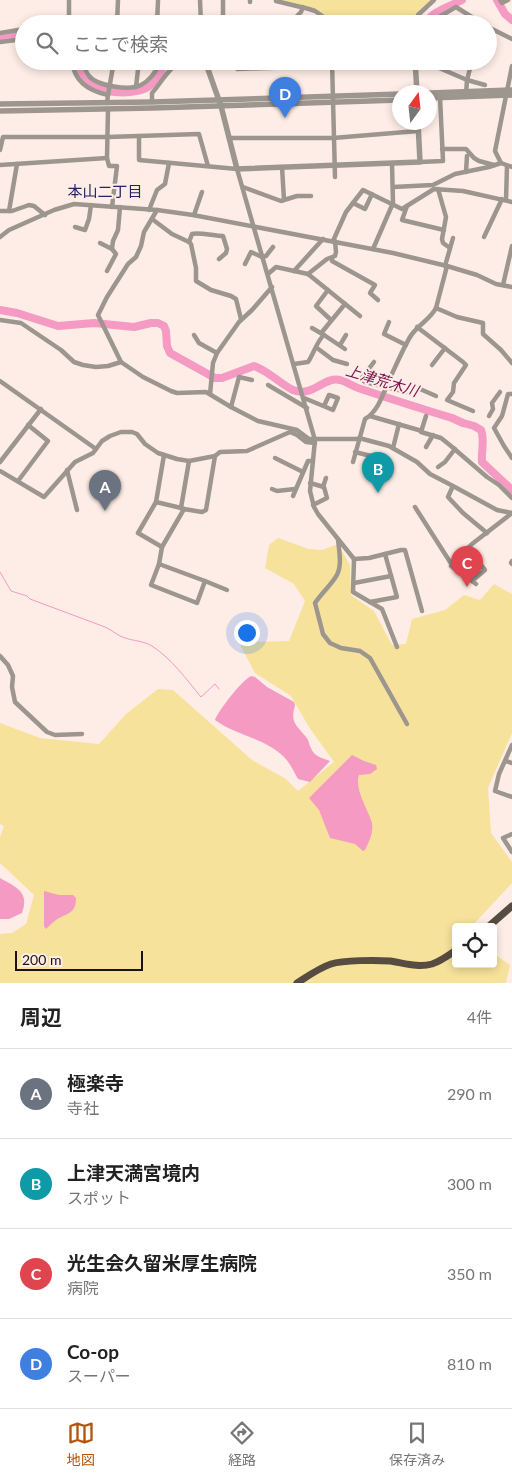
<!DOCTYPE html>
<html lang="ja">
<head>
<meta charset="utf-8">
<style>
  :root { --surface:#fff; --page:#f6f6f6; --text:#222; --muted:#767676; --line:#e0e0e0; --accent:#b45309 }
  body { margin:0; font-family:Lato,"Noto Sans JP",sans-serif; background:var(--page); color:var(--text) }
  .controls { position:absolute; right:15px; bottom:15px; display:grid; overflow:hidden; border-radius:5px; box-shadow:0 2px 8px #0003 }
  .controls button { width:45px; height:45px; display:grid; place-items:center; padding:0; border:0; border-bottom:1px solid var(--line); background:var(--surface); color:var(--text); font:25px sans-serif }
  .compass { position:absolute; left:392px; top:85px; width:45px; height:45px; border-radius:50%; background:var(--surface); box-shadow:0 2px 8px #0003; rotate:15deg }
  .scale { position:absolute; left:15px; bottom:12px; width:128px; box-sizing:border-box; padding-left:5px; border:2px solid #1a1310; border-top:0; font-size:14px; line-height:18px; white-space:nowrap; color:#1a1310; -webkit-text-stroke:4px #feede6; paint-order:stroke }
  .you { position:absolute; left:246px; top:632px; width:18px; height:18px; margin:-12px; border:4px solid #fff; border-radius:50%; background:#1a73e8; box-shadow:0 0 0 8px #1a73e833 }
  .badge { display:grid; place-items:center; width:32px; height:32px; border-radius:50%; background:var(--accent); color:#fff; font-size:16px; font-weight:700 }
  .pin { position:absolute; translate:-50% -41px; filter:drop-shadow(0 1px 2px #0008) }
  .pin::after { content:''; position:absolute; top:26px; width:18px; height:15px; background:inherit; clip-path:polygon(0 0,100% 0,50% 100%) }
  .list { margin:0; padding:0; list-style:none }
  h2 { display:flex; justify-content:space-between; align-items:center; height:65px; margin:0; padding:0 20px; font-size:21px }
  h2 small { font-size:16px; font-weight:400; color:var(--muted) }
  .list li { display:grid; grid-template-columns:32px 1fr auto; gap:15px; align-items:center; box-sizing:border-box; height:90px; padding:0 20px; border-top:1px solid var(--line) }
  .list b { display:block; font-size:19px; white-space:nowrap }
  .list p { margin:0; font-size:16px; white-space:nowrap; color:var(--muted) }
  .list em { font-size:16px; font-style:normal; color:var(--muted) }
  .icon { flex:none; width:28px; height:28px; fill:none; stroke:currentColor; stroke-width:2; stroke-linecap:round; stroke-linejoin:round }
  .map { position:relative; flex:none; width:512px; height:983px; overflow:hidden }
  .search { position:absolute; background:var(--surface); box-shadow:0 2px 8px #0003; left:15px; right:15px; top:15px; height:55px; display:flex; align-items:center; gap:12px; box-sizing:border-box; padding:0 18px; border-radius:28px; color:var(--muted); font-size:19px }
  .sheet { height:425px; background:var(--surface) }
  nav { display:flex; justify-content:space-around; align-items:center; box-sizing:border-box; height:70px; border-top:1px solid var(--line); background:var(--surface); font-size:14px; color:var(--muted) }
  nav a { display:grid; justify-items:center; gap:2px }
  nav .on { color:var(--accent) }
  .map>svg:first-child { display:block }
</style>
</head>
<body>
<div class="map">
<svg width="512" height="983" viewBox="0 0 512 983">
  <rect width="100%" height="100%" fill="#feede6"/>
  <g fill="#f6e29b">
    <polygon points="276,0 434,0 418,15 417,24 374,24 359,20 340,23 328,20 315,11"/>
    <polygon points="278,538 309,549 322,550 338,544 350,565 351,595 374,611 392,645 406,644 412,619 445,610 464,595 480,600 494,584 512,594 512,733 488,788 491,833 512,862 512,883 471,927 456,927 456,964 493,964 493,953 510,965 506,983 0,983 0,934 12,933 26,924 34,895 0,863 0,837 4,826 0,824 0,723 40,738 99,744 126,714 158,689 173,690 252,760 286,779 298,791 334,762 309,727 291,696 255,673 240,645 255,642 289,641 305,601 294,584 265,568 269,545"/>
  </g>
  <g fill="#f49ac3">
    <path d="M251 676 255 677 267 687 294 702 295 705C290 723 296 724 306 737 309 740 309 745 311 748 314 757 323 758 330 761L310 782 298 779C294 772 290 763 284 757 265 738 235 735 215 720 218 711 243 679 251 676Z"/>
    <path d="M352 755 364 761 376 765 377 769 370 774 359 775C354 787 367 809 371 820 375 830 369 842 365 850L363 851 355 844 330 838 319 810 309 798Z"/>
    <path d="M0 878C16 887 30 892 22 913L9 919H0Z"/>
    <path d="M44 891 59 895H73L76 898C76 914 67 913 56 920 52 923 49 926 46 929L44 926Z"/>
  </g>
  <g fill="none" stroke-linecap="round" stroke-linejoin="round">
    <path stroke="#f49ac3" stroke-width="1" d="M0 572 11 591 27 596 30 599 105 627C112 630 118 636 125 638 134 641 144 641 152 646 172 659 186 679 201 697L215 684 219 689"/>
    <g stroke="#f49ac3" stroke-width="8">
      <polyline points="497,0 505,14 512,20"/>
      <polyline points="288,24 312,21 316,24"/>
      <path d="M424 24C433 11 449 7 462 0"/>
      <polyline points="0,38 24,35"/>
      <path d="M78 61C79 66 79 72 82 77 93 94 137 98 152 84 158 78 162 68 167 61"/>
      <path d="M0 310 17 313 58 326 94 323 134 327 151 323H158L164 326 166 331 167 346 170 353 215 378H222L254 366C269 371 280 384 293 390 313 398 324 376 340 380 347 382 354 387 361 389 391 399 422 409 452 418L463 423 474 426 481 430C485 439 481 452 482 462L512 490"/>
    </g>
    <g stroke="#9c968f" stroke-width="4.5">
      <polyline points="200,0 201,24"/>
      <polyline points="250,0 250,2"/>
      <polyline points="276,0 276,1 309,9 315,11 328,20 340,23 359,20 374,24"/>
      <polyline points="500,0 502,3 508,0"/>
      <polyline points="69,24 69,0"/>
      <polyline points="117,24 118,0"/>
      <polyline points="157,24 158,1"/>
      <polyline points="223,24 223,0"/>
      <polyline points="252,24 293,20 301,12 303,7"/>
      <polyline points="417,24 418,15 434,0"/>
      <polyline points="431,24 434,20 456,7 483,24"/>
      <polyline points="488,27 512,39"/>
      <polyline points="0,33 24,29"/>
      <polyline points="0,42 24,39"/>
      <path d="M72 61C74 82 89 91 108 95L107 103"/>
      <path d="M84 61C84 67 85 71 89 76 97 86 130 91 141 85 151 80 156 70 162 61"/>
      <polyline points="235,61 237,69 387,64 415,65"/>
      <polyline points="332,61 335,177"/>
      <polyline points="423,61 467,80 485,85"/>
      <polyline points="512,66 495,151 501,163 512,167"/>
      <polyline points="136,87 139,61"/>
      <polyline points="466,94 467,80 472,61"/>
      <polyline points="108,95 114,61"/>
      <path d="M152 102V93C159 86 169 67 178 64 185 61 198 62 206 61"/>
      <polyline points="108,109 107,158 109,166 117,166 112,207"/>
      <polyline points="139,136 139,160 237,169 315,440 310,491 314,507 318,514 354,559 353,592 382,609 397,647"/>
      <polyline points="229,138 333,138 418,131"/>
      <polyline points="442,149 466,149 474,158 479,161 494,165"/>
      <polyline points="0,150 3,137 108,137 199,134 208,166"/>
      <polyline points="420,162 443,161 440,97"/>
      <polyline points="0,165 107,158"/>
      <polyline points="466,172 467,156"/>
      <polyline points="243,187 281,201 284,200 282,167"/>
      <polyline points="393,187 433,185 455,174 489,167 501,163"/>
      <polyline points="438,189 446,217 442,239 443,243 450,248"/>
      <polyline points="284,200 297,196 311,196"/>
      <polyline points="506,200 507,166"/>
      <polyline points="353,203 365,209 372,194"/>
      <polyline points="407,206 402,220 444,230"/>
      <polyline points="149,210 157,190 165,184 169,163"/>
      <polyline points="157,210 144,232 141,246 136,257 128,264 107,297 98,315 121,362 143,377 171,391 177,393 206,392 231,407 258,421 297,430 309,439 358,439"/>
      <polyline points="0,211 12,211 29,205 34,206 45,215"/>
      <polyline points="9,211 17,164"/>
      <polyline points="194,215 202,192"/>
      <polyline points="152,219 172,234 189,242 191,244 196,268 196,281 211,290 231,296 236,299 241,319"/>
      <polyline points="75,227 85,230 89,219 91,205"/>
      <polyline points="0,237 9,230 54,210 74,204 157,210 193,215 393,253 447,266 477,275 496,284 512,287"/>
      <polyline points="484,237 502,199"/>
      <polyline points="333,241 346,212 363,190 402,209 434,189 463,191 512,202"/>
      <path d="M189 242 192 234C198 232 215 236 223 236L227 249 226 253 219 259"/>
      <polyline points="100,243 112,249 113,241 118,230 120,207"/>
      <polyline points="373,249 393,203 392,164"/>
      <polyline points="332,258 332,261 375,285 370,293 378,300"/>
      <polyline points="245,264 251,252 262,257 266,256 273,247"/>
      <polyline points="445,266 453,238"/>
      <polyline points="107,271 116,254 112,249"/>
      <polyline points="294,271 323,239"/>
      <polyline points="268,274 276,267 308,274 360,316"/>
      <polyline points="308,274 327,259 335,256 336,252 335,241"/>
      <polyline points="503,285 512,246"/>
      <polyline points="328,290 316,306 331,320"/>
      <polyline points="436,308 457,317 483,323 483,334 501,350 512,363"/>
      <polyline points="0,320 21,323 61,350 74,362 83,365 96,367 108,366 121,362"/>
      <polyline points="389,322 384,334 406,345"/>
      <polyline points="417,327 463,362 466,365 454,383 453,392 447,400 473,411"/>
      <polyline points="312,328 324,335"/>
      <polyline points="322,332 345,304"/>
      <polyline points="194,335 199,343 217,353"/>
      <polyline points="340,345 346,335"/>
      <polyline points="317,348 333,360 347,364"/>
      <polyline points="374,362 361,379 365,382 407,392 411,387 420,389 436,396"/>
      <path d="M294 364 308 362C313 355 318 339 324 335L345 349"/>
      <polyline points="432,365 445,348"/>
      <polyline points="0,381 96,449"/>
      <polyline points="268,385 307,408"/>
      <polyline points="210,394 213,363 217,353 239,322 252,310 272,287"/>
      <polyline points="512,394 508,394 502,416 494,428 504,446 512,458"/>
      <polyline points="304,398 333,410 338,398 329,395 324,406"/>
      <polyline points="231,407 239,377 252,380"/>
      <polyline points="370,416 422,431"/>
      <polyline points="426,416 421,432 441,438 451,446 487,477 499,485 512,498"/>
      <polyline points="489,416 493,409 492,403 500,392"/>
      <polyline points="359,438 389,446 417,462 430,474 453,486 497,510 512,513"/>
      <polyline points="426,447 433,435"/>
      <polyline points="393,448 399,424"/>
      <polyline points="355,452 375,457"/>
      <polyline points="275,458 303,472"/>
      <polyline points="0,462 41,409"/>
      <path d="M353 462 365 419C379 411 384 391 391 376 397 363 403 349 410 337 417 325 430 320 436 308L447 266"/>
      <polyline points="438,467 445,462 455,449"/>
      <polyline points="67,470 77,510"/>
      <polyline points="0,471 44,497 75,462 93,453 102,441 110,436 121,432 132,432 137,434 145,444 158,453 177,459 189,461 215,456 220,452 247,451 290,432 297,435 306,442 315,443"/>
      <polyline points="18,481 48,441 28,425"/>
      <polyline points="310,483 324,487 327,498 313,505"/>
      <polyline points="323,487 326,478"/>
      <polyline points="452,488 448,497 463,513 487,533"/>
      <polyline points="272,489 277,491 295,489"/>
      <polyline points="293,496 308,461 313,461"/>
      <polyline points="156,502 181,508"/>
      <polyline points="415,507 452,565"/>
      <polyline points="184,509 181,508 189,461"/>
      <path d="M338 539C339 551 343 568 335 578 329 587 321 594 315 603L323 634 330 643 341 648 360 651 370 658 407 724"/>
      <polyline points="162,547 138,533 156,502 164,455"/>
      <polyline points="467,548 485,570 472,581"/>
      <polyline points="354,559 369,558 401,550 405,550 422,611"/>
      <polyline points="512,561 511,563 512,564"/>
      <polygon points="159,564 205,581 197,603 151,585"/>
      <polyline points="159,564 162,547 184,509 202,512 206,510 215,456"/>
      <polyline points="205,581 227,590"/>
      <polyline points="354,583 391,576"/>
      <polyline points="476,584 451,566 472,544 512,513"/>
      <polyline points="370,602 397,597 385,554"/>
      <polyline points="0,656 8,665 13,676 12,687 15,702 47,732 55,735 82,734"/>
      <polyline points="512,745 499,774 495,791 512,797"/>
      <polyline points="506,761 512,763"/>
      <polyline points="512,834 503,838 512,852"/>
    </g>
    <g stroke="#9c968f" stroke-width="5.5">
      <polyline points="205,61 221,106 237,169 420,162 418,122"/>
      <polyline points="415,61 417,92"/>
      <polyline points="430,93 512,90"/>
      <polyline points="430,98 512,95"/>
      <polyline points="0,104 152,102 400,94"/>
      <polyline points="0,111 153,108 400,100"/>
    </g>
    <g stroke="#574c41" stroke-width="7">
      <polyline points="488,927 512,906"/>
      <path d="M297 983C308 976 319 968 331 964 343 960 377 960 390 961 404 963 418 968 432 964 441 961 449 955 456 950"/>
    </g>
  </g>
  <g text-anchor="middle" stroke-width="4" stroke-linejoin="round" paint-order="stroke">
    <g font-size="15" fill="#21265f" stroke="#feede6">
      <text x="105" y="197">本山二丁目</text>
    </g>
    <g font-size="15" font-style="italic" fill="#7b114e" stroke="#feede6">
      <text transform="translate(382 381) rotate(17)" y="5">上津荒木川</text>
    </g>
  </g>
</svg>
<div class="controls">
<button><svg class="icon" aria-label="locate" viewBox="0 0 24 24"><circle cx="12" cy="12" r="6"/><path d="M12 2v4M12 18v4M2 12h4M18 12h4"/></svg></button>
</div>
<svg class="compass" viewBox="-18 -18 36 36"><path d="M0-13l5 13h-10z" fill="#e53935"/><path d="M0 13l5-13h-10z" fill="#767676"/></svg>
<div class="scale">200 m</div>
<div class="you"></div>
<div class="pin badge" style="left:105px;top:511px;background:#6b7280">A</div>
<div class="pin badge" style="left:378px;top:493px;background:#0f9aa8">B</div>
<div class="pin badge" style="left:467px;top:587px;background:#e0444e">C</div>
<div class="pin badge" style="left:285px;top:118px;background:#3f7fe0">D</div>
<div class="search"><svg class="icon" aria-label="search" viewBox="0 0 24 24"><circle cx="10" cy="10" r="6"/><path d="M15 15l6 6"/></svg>ここで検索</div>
</div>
<section class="sheet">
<h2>周辺<small>4件</small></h2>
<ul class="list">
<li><span class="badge" style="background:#6b7280">A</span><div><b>極楽寺</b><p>寺社</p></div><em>290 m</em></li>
<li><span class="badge" style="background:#0f9aa8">B</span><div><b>上津天満宮境内</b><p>スポット</p></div><em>300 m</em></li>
<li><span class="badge" style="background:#e0444e">C</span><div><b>光生会久留米厚生病院</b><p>病院</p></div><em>350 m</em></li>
<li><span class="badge" style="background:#3f7fe0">D</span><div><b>Co-op</b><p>スーパー</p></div><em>810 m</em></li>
</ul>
</section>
<nav>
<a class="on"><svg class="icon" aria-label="map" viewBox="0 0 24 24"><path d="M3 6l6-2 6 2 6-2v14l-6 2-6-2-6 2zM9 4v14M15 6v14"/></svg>地図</a>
<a><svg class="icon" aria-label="directions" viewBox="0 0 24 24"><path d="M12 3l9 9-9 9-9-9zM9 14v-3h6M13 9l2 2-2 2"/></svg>経路</a>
<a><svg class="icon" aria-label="saved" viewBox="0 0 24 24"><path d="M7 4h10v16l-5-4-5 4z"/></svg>保存済み</a>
</nav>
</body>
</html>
